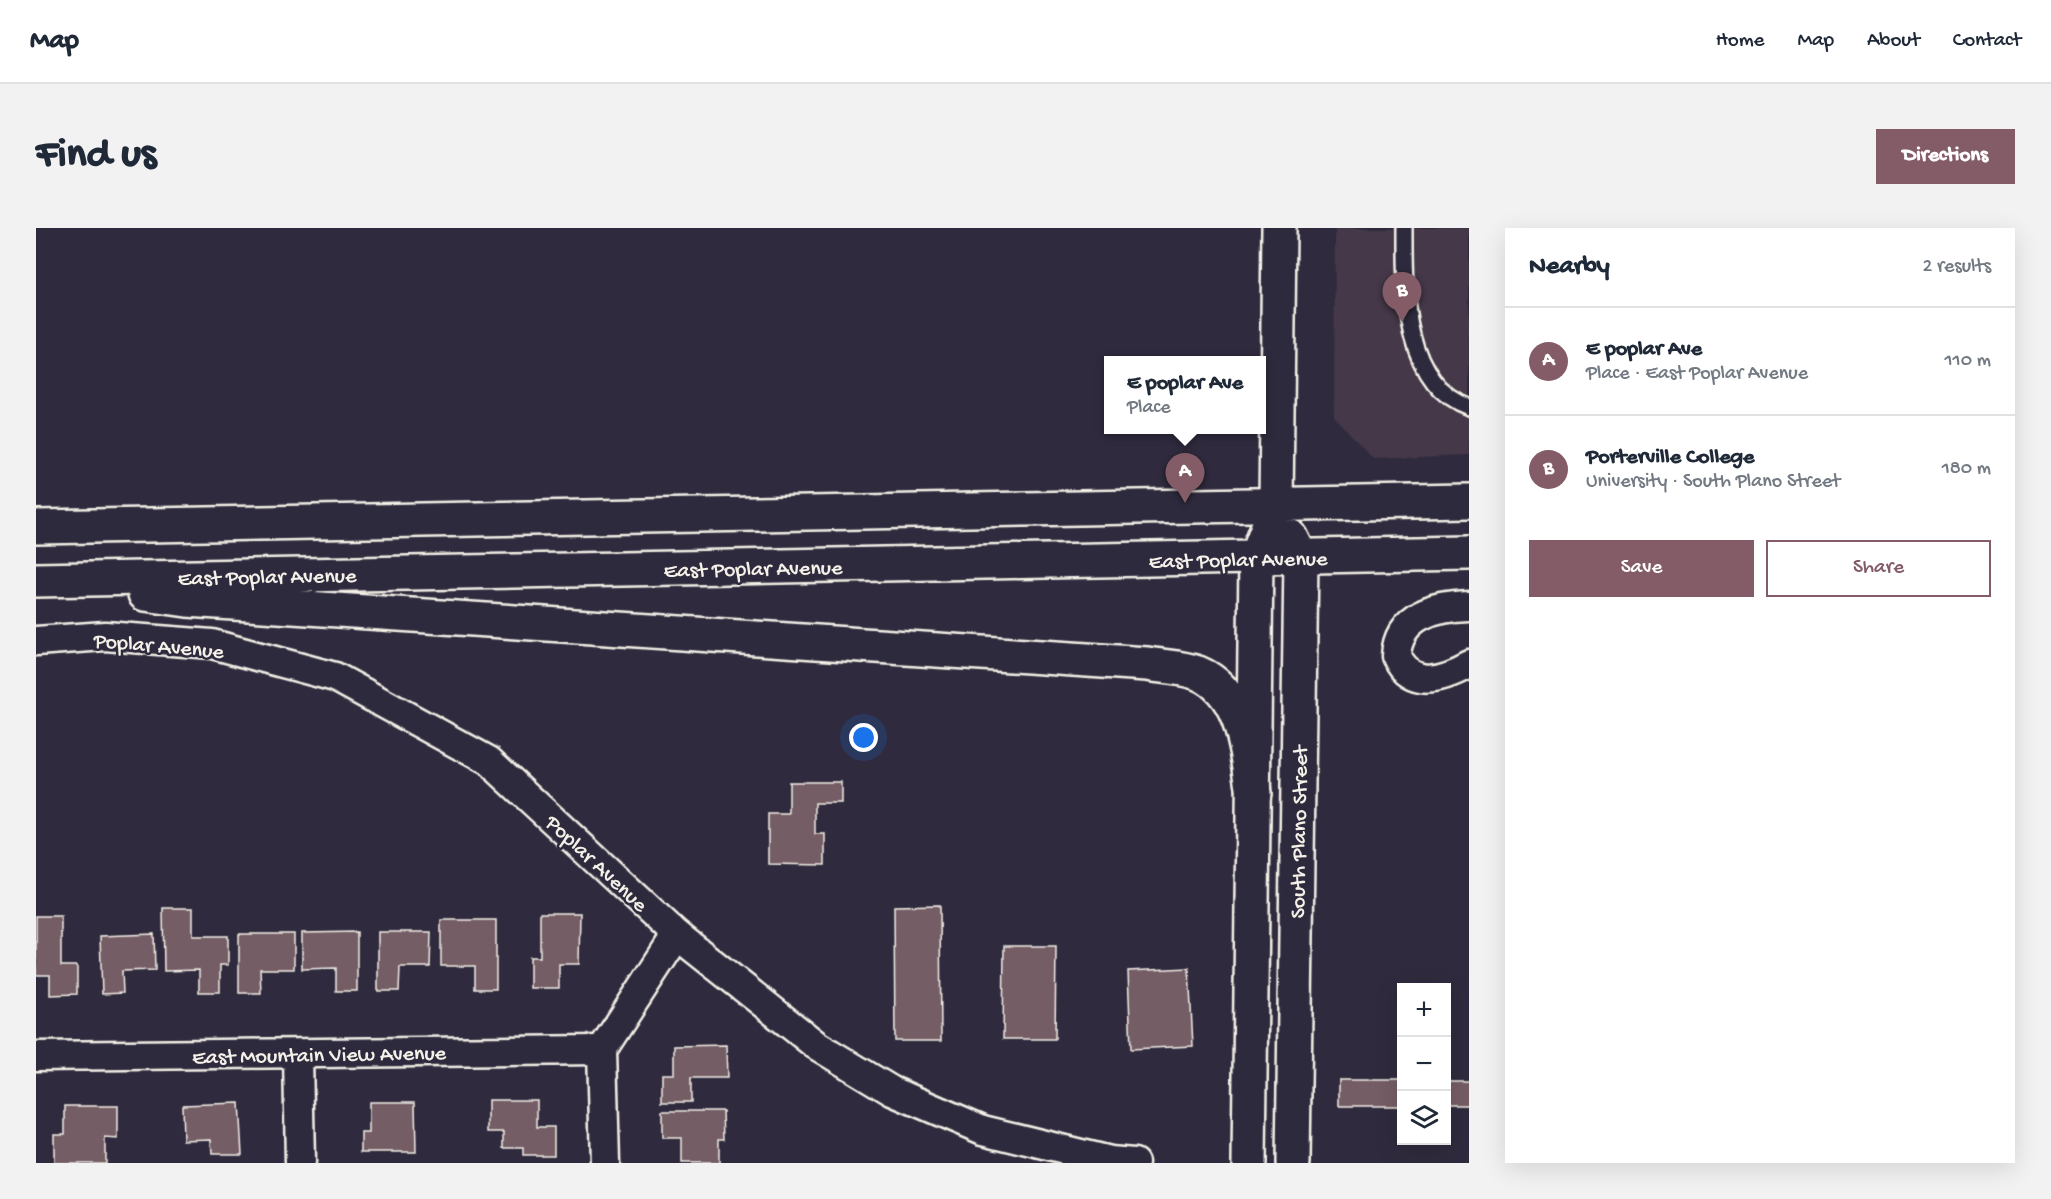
<!DOCTYPE html>
<html lang="en">
<head>
<meta charset="utf-8">
<style>
  :root { --surface:#fff; --page:#f2f2f3; --text:#1f2937; --muted:#747a83; --line:#e0e1e3; --accent:#845c67 }
  body { margin:0; font-family:"Gochi Hand",sans-serif; background:var(--page); color:var(--text) }
  .controls { position:absolute; right:18px; bottom:18px; display:grid; overflow:hidden; border-radius:0px; box-shadow:0 6px 24px #0002 }
  .controls button { width:54px; height:54px; display:grid; place-items:center; padding:0; border:0; border-bottom:2px solid var(--line); background:var(--surface); color:var(--text); font:30px sans-serif }
  .you { position:absolute; left:828px; top:510px; width:21px; height:21px; margin:-15px; border:4px solid #fff; border-radius:50%; background:#1a73e8; box-shadow:0 0 0 9px #1a73e833 }
  .badge { display:grid; place-items:center; width:39px; height:39px; border-radius:50%; background:var(--accent); color:#fff; font-size:20px; font-weight:700 }
  .pin { position:absolute; translate:-50% -50px; filter:drop-shadow(0 2px 3px #0008) }
  .pin::after { content:''; position:absolute; top:32px; width:21px; height:18px; background:inherit; clip-path:polygon(0 0,100% 0,50% 100%) }
  .popup { position:absolute; left:1068px; top:128px; width:162px; height:78px; box-sizing:border-box; display:grid; place-content:center; border-radius:0px; background:var(--surface); filter:drop-shadow(0 2px 4px #0005); font-size:20px; white-space:nowrap; color:var(--muted) }
  .popup b { font-size:22px; color:var(--text) }
  .popup::after { content:''; position:absolute; left:50%; top:100%; margin-left:-12px; border:12px solid transparent; border-top-color:var(--surface) }
  .list { margin:0; padding:0; list-style:none }
  h2 { display:flex; justify-content:space-between; align-items:center; height:78px; margin:0; padding:0 24px; font-size:26px }
  h2 small { font-size:20px; font-weight:400; color:var(--muted) }
  .list li { display:grid; grid-template-columns:39px 1fr auto; gap:18px; align-items:center; box-sizing:border-box; height:108px; padding:0 24px; border-top:2px solid var(--line) }
  .list b { display:block; font-size:22px; white-space:nowrap }
  .list p { margin:0; font-size:20px; white-space:nowrap; color:var(--muted) }
  .list em { font-size:20px; font-style:normal; color:var(--muted) }
  .actions { display:flex; gap:12px; padding:18px 24px }
  .actions a { flex:1; padding:14px 0; border:2px solid var(--accent); border-radius:0px; text-align:center; font-size:21px; color:var(--accent) }
  .actions .main { background:var(--accent); color:#fff }
  .icon { flex:none; width:33px; height:33px; fill:none; stroke:currentColor; stroke-width:2; stroke-linecap:round; stroke-linejoin:round }
  .map { position:relative; flex:none; width:1433px; height:935px; overflow:hidden; border-radius:0px }
  header { display:flex; align-items:center; gap:36px; box-sizing:border-box; height:84px; padding:0 30px; background:var(--surface); border-bottom:2px solid var(--line) }
  header strong { font-size:28px }
  nav { display:flex; gap:33px; margin-inline-start:auto; font-size:21px }
  .intro { display:flex; align-items:center; justify-content:space-between; box-sizing:border-box; height:144px; padding:0 36px }
  h1 { margin:0; font-size:42px }
  .button { padding:15px 27px; border-radius:0px; background:var(--accent); color:#fff; font-size:21px; font-weight:700 }
  main { display:flex; gap:36px; padding:0 36px }
  aside { flex:1; background:var(--surface); border-radius:0px; box-shadow:0 6px 24px #0002 }
  .map>svg:first-child { display:block }
</style>
</head>
<body>
<header>
<strong>Map</strong>
<nav><a>Home</a><a>Map</a><a>About</a><a>Contact</a></nav>
</header>
<div class="intro"><h1>Find us</h1><a class="button">Directions</a></div>
<main>
<div class="map">
<svg width="1433" height="935" viewBox="0 0 1433 935">
  <rect width="100%" height="100%" fill="#2f2a3d"/>
  <filter id="ink" filterUnits="userSpaceOnUse"><feTurbulence type="fractalNoise" baseFrequency=".0167" numOctaves="2"/><feDisplacementMap in="SourceGraphic" scale="12" xChannelSelector="R" yChannelSelector="G"/><feConvolveMatrix kernelMatrix="1 2 1 2 8 2 1 2 1" color-interpolation-filters="sRGB"/></filter>
  <g filter="url(#ink)">
    <polygon fill="#443949" points="1299,0 1433,0 1433,227 1337,231 1298,188"/>
    <g fill="#755d66" stroke="#f4f1e8" stroke-width="1.5">
      <polygon points="753,554 805,554 805,575 779,575 779,606 789,606 789,637 732,636 732,586 753,586"/>
      <polygon points="904,677 905,813 859,813 858,678"/>
      <polygon points="127,680 157,680 157,708 192,708 192,737 184,737 184,764 163,764 163,742 128,743"/>
      <polygon points="504,685 544,685 543,736 523,736 523,760 494,760 494,729 504,729"/>
      <polygon points="0,688 25,688 25,738 41,738 41,766 14,767 14,747 0,747"/>
      <polygon points="405,692 460,692 460,761 439,761 439,738 405,738"/>
      <polygon points="321,704 321,763 300,763 300,740 266,741 266,705"/>
      <polygon points="342,704 395,704 394,739 364,739 363,763 342,763"/>
      <polygon points="118,706 119,742 86,743 87,765 66,766 64,708"/>
      <polygon points="203,706 258,706 258,741 224,741 225,765 203,765"/>
      <polygon points="968,718 1020,718 1019,811 967,811"/>
      <polygon points="1153,740 1157,818 1095,821 1092,743"/>
      <polygon points="690,817 691,850 655,850 655,874 626,874 626,846 638,846 638,818"/>
      <rect x="1303" y="852" width="63" height="26"/>
      <rect x="1410" y="853" width="23" height="24"/>
      <polygon points="452,872 501,872 501,899 518,899 518,927 487,927 487,920 468,920 468,904 452,904"/>
      <polygon points="333,874 379,874 380,924 325,924 325,905 333,905"/>
      <polygon points="203,875 206,926 176,926 175,911 147,912 146,877"/>
      <polygon points="29,878 82,878 82,911 69,910 69,935 18,935 18,906 29,906"/>
      <polygon points="626,883 687,883 688,911 683,911 683,935 646,935 646,910 626,910"/>
    </g>
    <g fill="none" stroke-linecap="round" stroke-linejoin="round">
      <g stroke="#f4f1e8" stroke-width="20">
        <path id="service" d="M1368 0C1368 58 1365 155 1433 179"/>
      </g>
      <g stroke="#f4f1e8" stroke-width="33">
        <g id="minor">
          <path d="M1433 378C1400 379 1362 388 1360 428 1374 461 1408 450 1433 436"/>
          <polyline points="0,413 69,408 176,416 299,449 453,533 641,707 780,817 856,863 947,902 1074,933 1098,935"/>
          <polyline points="262,826 264,935"/>
          <polyline points="0,828 566,822"/>
          <polyline points="569,935 566,822 641,707"/>
        </g>
      </g>
      <g stroke="#f4f1e8" stroke-width="38">
        <g id="secondary">
          <polyline points="0,299 1433,273"/>
          <polyline points="1255,309 1265,329 1257,935"/>
          <polyline points="0,352 1433,325"/>
          <path d="M109 366 151 372 1111 436C1128 439 1146 439 1162 445 1208 464 1211 523 1218 565"/>
          <polyline points="1213,935 1220,330 1240,278 1243,0"/>
        </g>
      </g>
      <use href="#service" stroke="#2f2a3d" stroke-width="15"/>
      <use href="#minor" stroke="#2f2a3d" stroke-width="28"/>
      <use href="#secondary" stroke="#2f2a3d" stroke-width="33"/>
    </g>
  </g>
  <g text-anchor="middle" stroke-width="5" stroke-linejoin="round" paint-order="stroke">
    <g font-size="22" fill="#f4f1e8" stroke="#2f2a3d">
      <text transform="translate(1202 330) rotate(-1)" y="8">East Poplar Avenue</text>
      <text transform="translate(717 339) rotate(-1)" y="8">East Poplar Avenue</text>
      <text transform="translate(231 347) rotate(-1)" y="8">East Poplar Avenue</text>
      <text transform="translate(123 416) rotate(5)" y="8">Poplar Avenue</text>
      <text transform="translate(1261 604) rotate(-89)" y="8">South Plano Street</text>
      <text transform="translate(562 634) rotate(43)" y="8">Poplar Avenue</text>
      <text transform="translate(283 825) rotate(-1)" y="8">East Mountain View Avenue</text>
    </g>
  </g>
</svg>
<div class="controls">
<button>+</button>
<button>−</button>
<button><svg class="icon" aria-label="layers" viewBox="0 0 24 24"><path d="M12 4l9 5-9 5-9-5zM3 14l9 5 9-5"/></svg></button>
</div>
<div class="you"></div>
<div class="pin badge" style="left:1149px;top:275px">A</div>
<div class="popup"><b>E poplar Ave</b>Place</div>
<div class="pin badge" style="left:1366px;top:94px">B</div>
</div>
<aside>
<h2>Nearby<small>2 results</small></h2>
<ul class="list">
<li><span class="badge">A</span><div><b>E poplar Ave</b><p>Place · East Poplar Avenue</p></div><em>110 m</em></li>
<li><span class="badge">B</span><div><b>Porterville College</b><p>University · South Plano Street</p></div><em>180 m</em></li>
</ul>
<div class="actions"><a class="main">Save</a><a>Share</a></div>
</aside>
</main>
</body>
</html>
